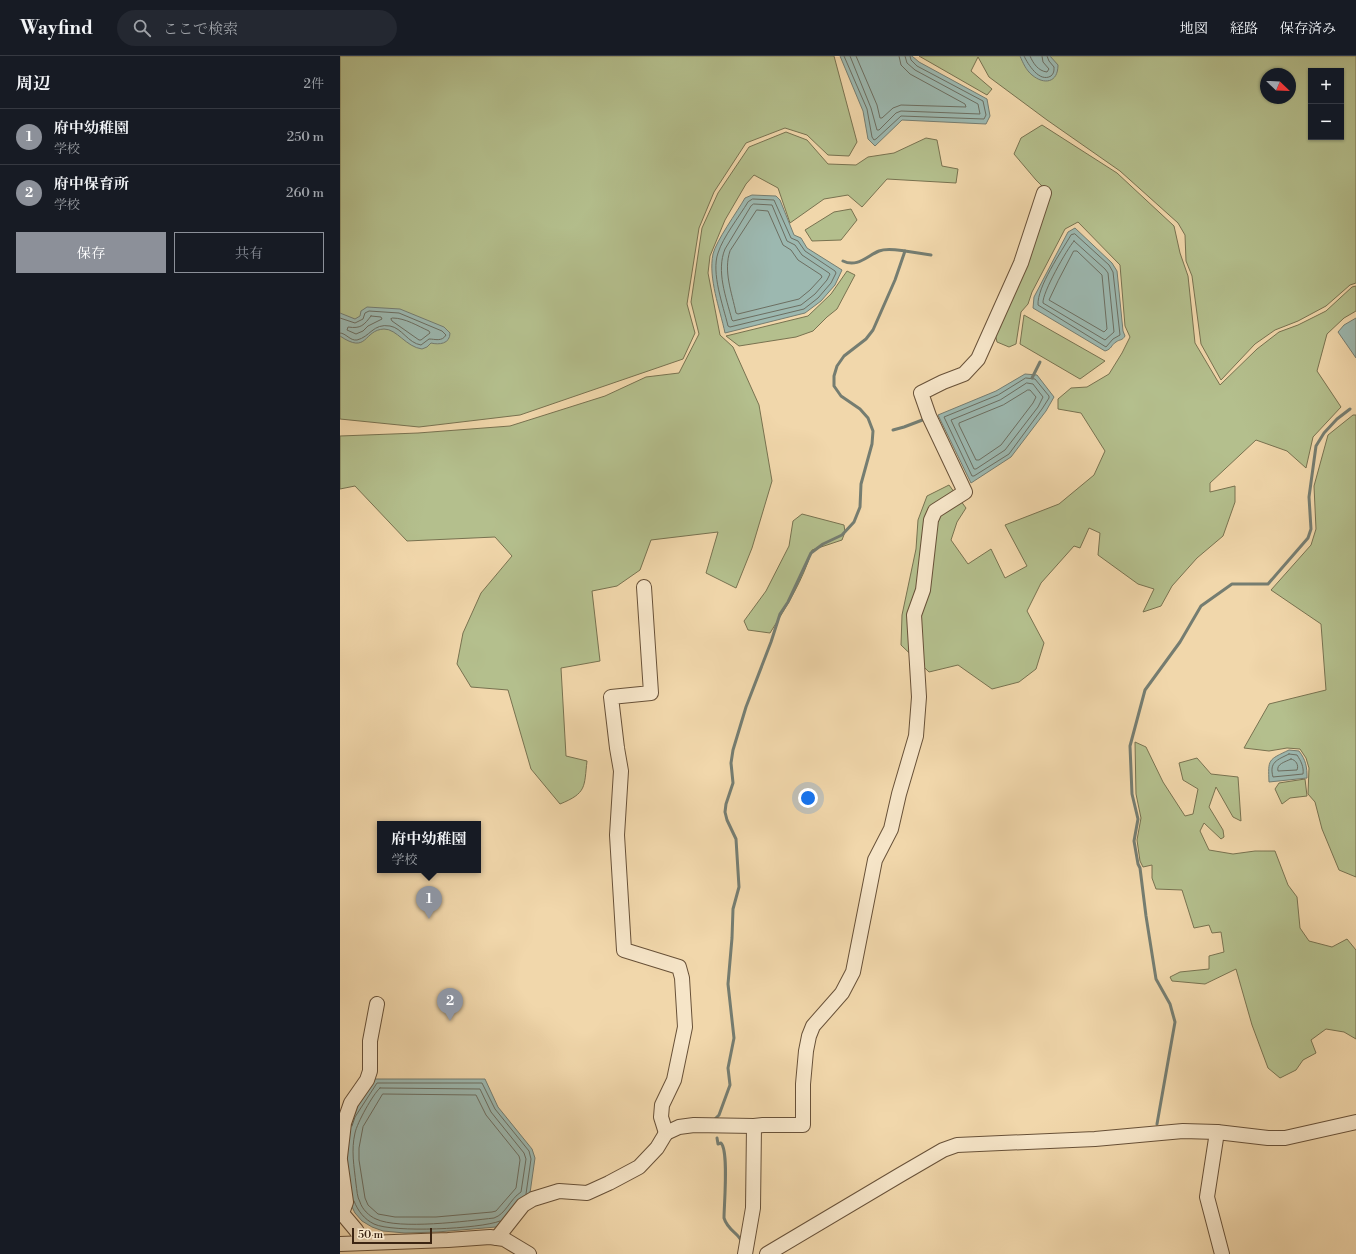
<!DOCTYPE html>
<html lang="ja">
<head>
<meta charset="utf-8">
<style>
  :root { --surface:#171b24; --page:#242831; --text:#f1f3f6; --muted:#9ea1a6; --line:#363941; --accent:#8c9099 }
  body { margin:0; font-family:"Libre Bodoni","Noto Serif JP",serif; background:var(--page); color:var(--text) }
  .controls { position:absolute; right:12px; top:12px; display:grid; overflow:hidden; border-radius:0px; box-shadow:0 1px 3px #0004 }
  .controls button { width:36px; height:36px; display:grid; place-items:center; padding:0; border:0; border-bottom:1px solid var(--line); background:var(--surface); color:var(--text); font:20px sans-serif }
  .compass { position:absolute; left:920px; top:12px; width:36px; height:36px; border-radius:50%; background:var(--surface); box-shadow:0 1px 3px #0004; rotate:113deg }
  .scale { position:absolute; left:12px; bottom:10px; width:80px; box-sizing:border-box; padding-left:4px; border:2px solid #3b2412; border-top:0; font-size:11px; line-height:14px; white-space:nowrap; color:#3b2412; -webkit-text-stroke:3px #f6e5c8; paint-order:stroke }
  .you { position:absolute; left:468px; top:742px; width:14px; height:14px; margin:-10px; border:3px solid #fff; border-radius:50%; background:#1a73e8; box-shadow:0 0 0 6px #1a73e833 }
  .badge { display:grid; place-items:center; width:26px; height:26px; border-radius:50%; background:var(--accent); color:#fff; font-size:13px; font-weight:700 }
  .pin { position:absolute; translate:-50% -33px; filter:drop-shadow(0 1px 2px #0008) }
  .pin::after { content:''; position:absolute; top:21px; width:14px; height:12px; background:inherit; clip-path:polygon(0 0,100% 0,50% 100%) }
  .popup { position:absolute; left:37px; top:765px; width:104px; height:52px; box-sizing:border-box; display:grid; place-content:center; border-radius:0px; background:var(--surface); filter:drop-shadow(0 1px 3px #0005); font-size:13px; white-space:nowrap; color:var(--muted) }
  .popup b { font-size:15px; color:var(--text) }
  .popup::after { content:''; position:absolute; left:50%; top:100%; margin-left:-8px; border:8px solid transparent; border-top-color:var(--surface) }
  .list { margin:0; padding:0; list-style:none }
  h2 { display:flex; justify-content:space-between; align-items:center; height:52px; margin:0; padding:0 16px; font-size:17px }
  h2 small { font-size:13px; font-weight:400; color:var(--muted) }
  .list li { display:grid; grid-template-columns:26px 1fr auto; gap:12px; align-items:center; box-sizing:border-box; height:56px; padding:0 16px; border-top:1px solid var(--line) }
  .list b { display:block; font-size:15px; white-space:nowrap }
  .list p { margin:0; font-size:13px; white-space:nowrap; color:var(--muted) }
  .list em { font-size:13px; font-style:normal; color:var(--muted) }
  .actions { display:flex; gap:8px; padding:12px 16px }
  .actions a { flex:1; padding:9px 0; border:1px solid var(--accent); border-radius:0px; text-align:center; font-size:14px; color:var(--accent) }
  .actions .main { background:var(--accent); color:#fff }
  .icon { flex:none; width:22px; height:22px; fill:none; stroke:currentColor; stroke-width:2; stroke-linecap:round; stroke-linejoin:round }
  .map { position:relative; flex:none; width:1016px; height:1198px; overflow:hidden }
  header { display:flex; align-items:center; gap:24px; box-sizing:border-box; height:56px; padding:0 20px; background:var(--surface); border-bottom:1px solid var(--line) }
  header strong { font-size:19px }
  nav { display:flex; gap:22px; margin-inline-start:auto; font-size:14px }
  .search { width:280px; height:36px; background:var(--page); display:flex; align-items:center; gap:10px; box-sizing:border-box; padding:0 14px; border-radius:22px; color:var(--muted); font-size:15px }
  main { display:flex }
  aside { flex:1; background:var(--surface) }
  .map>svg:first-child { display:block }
</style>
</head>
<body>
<header>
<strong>Wayfind</strong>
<div class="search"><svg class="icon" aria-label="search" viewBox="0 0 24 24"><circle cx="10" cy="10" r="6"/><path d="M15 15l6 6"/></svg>ここで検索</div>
<nav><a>地図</a><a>経路</a><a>保存済み</a></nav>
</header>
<main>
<aside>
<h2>周辺<small>2件</small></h2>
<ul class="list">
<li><span class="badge">1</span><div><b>府中幼稚園</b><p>学校</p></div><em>250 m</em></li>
<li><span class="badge">2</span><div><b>府中保育所</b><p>学校</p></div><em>260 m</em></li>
</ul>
<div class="actions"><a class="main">保存</a><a>共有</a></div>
</aside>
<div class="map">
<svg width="1016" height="1198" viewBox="0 0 1016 1198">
  <rect width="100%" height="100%" fill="#f1d7ab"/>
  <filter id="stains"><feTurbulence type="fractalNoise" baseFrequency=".005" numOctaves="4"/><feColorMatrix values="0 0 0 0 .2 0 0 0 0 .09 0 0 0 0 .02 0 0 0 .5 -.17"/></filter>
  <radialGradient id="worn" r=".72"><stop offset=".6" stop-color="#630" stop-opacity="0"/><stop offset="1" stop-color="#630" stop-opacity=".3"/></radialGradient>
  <g fill="#b4bf8d" stroke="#787250" fill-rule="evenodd">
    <polygon points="0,0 494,0 517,86 509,100 488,99 467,79 445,72 406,87 374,136 359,172 347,248 355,277 343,303 180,359 79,371 0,363"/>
    <path d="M579 0H1016V227L1010 229 986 250 958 265 935 274 915 288 881 324 861 288 852 220 846 205 845 179 838 167 780 115 707 64 649 21 638 1 631 15 652 33 647 39ZM971 15H1001V81H971ZM926 18H950V42H926Z"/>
    <polygon points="702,69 777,117 834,170 840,197 848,220 855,287 880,329 917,293 939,276 958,269 986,255 1012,231 1016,230 1016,255 1004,262 987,278 977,315 1001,351 973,381 966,412 947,395 916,384 870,427 870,436 895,430 895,446 883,480 857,502 832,530 821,550 803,556 814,533 798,528 758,499 760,477 749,472 740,492 734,490 701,527 687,555 704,587 696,613 679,626 652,633 618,609 589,616 561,589 562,559 576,493 578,464 587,440 609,429 626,452 617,466 611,484 628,508 651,493 665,522 687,510 665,469 719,448 754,419 765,395 741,357 718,353 718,343 731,332 747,331 769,318 782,297 790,281 785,270 780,209 738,166 725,173 692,236 688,248 681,256 676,288 669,291 657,286 654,273 708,136 696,124 674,98 681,82"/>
    <path d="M446 76 467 84 488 108 516 109 528 101 554 97 586 82 597 84 602 110 618 113 616 127 547 123 522 151 508 139 484 143 450 167 438 132 414 119 406 128 385 164 370 200 368 217 380 279 393 291 419 349 432 425 412 492 396 532 366 517 378 476 311 484 300 514 277 530 252 535 260 605 221 612 226 700 247 705C244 731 247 737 220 748L191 713 168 634 131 631 117 608 123 577 141 537 172 500 155 481 67 485 15 430 0 433V380L78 377 170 370 265 340 306 321 339 317 359 278 351 246 362 172 378 137 409 91Z"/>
    <polygon points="511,153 517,164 501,184 472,185 465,174 494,156"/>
    <polygon points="507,215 515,219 497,253 487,261 473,275 456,281 399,290 386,280 468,260 491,238"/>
    <polygon points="684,259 765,305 740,323 680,288"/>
    <polygon points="1013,359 1016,359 1016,821 999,814 982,773 975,746 968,738 969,712 966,702 960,693 947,692 929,695 904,692 929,648 986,634 981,568 931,534 971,489 976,473 974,430 988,379"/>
    <path d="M462 458 504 469 505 476 502 484 472 494C463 524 447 550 430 577L408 574 404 565 426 535 449 490 453 465Z"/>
    <polygon points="795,686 806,691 823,726 845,760 853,758 858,733 843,724 839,707 857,702 871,718 898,721 901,765 893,761 876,731 869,751 883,774 884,781 881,783 864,767 860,775 869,794 893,798 915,795 935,795 948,829 957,841 960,872 969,885 992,891 1007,883 1016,894 1016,983 1004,976 986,973 971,984 976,997 963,1004 956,1014 940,1022 928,1012 912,969 896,913 865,928 832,925 830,921 840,916 869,913 869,900 884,896 881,876 872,877 869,869 854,872 842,834 816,833 812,822 812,809 803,811 800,805 797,784 801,762 796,738"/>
    <polygon points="965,723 967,740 950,742 942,748 935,733 939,727"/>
  </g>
  <g fill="#9cb8b0" stroke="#757d71">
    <polygon points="500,0 572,0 579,6 647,43 650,60 646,68 562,64 535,90 528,83 523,55"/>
    <path d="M680 0H710L718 9C718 27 704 29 692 19 686 14 683 7 680 0Z"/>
    <path d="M412 139 436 140 440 144 454 179 461 182 467 192 502 214 495 229 481 245 465 257 385 277C380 253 368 222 373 198 376 185 397 156 405 142Z"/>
    <path d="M735 172 772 207 777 215 783 275 785 280C782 285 780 283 776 286 771 289 772 293 765 295L693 252 694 241 728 176Z"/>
    <path d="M27 251 60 253 104 271 110 277C110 288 99 289 91 287L87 291 82 293C66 291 57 273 44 273 23 274 28 299 0 280V257L15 263 20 260 21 255Z"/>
    <polygon points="1016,262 1016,302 998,276 1004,269"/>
    <polygon points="685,318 697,319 714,341 706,355 671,401 631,427 598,359 656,335"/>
    <path d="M949 694 959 695C966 704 967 711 967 722L929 726C928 703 928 704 949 694Z"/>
    <polygon points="34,1023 145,1023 158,1051 192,1093 195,1102 190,1137 165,1168 156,1171 97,1176 65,1177 43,1175 32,1171 22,1165 15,1157 10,1147 4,1106 12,1059"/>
  </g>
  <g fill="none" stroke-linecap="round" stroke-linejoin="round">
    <g stroke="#6c6e61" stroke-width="1">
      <polyline points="504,0 527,53 532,81 534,84 536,83 561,60 644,63 646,59 643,45 577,10 571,4 570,0"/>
      <polyline points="510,0 531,52 537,74 539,74 556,57 561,55 640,58 638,48 575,14 567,7 565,0"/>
      <polyline points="516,0 537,49 540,62 542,62 553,52 561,49 626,51 625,48 570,18 561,9 559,0"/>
      <path d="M684 0C688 8 699 27 711 20 714 17 714 15 714 11L709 5 707 0"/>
      <path d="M690 0C693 7 698 15 707 16L709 13 703 6 702 0"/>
      <path d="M413 143 434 144 451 182 458 185 465 195 495 215 496 217 491 227 478 242 464 253 390 271 388 270C383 249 371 217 378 197 383 181 399 161 408 146Z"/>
      <path d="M414 148 432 149 447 185 455 189 462 199 489 217 490 218 487 224 475 238 461 249 393 265 392 264C386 241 376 215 385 193L411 150Z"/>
      <path d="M417 154 428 155 443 189 451 194 458 204 481 219 482 221 470 234 459 243 398 258 396 257C392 237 383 215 390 195Z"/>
      <path d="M735 178 769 209 773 216 780 279 773 283 766 291 698 249C697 231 721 196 731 179Z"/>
      <path d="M734 185 765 213 768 217 774 276 765 284 703 247C702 237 727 193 734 185Z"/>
      <polygon points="734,195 737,195 762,219 767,273 764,276 709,244 718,225"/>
      <path d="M31 260 41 261 42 263 28 270 23 275 16 278 7 274 8 271C21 273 24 269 31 260Z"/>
      <path d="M0 262 15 267 23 263 25 257 29 255 59 257 102 275 106 279C102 286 95 283 89 283L81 289C68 287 62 272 50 270 33 267 30 281 17 284 10 285 6 277 0 277"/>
      <path d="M53 262C65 262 78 270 89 275L90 277 81 284H79L52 265 51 263Z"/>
      <polygon points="686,322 695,323 709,340 709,342 702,353 669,398 634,420 632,420 604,361 658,339"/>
      <polygon points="687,327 693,328 703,341 698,351 665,394 636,413 634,413 611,364 660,344"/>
      <polygon points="688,334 690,334 696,341 693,347 661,389 639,404 636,404 619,369 619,367 663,349"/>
      <path d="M949 698 957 699C961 705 964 711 963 718L933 721C929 706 937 704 949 698Z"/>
      <path d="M951 703C956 704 959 709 957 714L938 715C936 708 945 706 951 703Z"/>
      <path d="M40 1032 140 1033 151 1056 184 1097 186 1103 181 1136C170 1143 166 1158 154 1162 127 1165 59 1174 36 1163 29 1160 22 1153 20 1146 17 1141 17 1134 16 1128 14 1110 11 1094 15 1077 17 1067 33 1038 40 1032Z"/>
      <polygon points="43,1038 136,1039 146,1059 179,1100 180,1104 176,1132 156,1155 152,1156 96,1161 55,1161 38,1158 28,1149 25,1142 19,1104 19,1092 23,1071"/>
      <polyline points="12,1070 15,1061 37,1027 142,1027 155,1053 189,1095 191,1103 186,1138"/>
      <path d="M14 1145C18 1155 24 1163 34 1168 53 1177 140 1173 160 1165"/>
    </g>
    <g stroke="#757d71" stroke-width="3">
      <path d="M503 205C517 212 527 200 539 195 547 192 557 194 565 195"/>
      <polyline points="692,322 700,306"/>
      <polyline points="553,374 564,371 585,363"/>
      <polyline points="374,1064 379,1059 390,1029 388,1012 394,982 388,928 392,882 393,853 399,831 396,783 387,764 385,756 386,748 393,727 391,707 393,694 406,651 431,586 440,558 448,546 471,497 483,488 502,479 514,466 520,451 521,428 532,388 533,375 528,362 520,353 501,340 494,330 494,320 497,310 504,300 526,283 533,274 555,224 565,195 591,199"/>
      <polyline points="817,1068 835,966 830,948 816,923 806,860 800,812 798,808 794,785 798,763 792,738 790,690 805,634 840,586 861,550 892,528 928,528 968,482 971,473 969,441 976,390 984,377 997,363 1010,353"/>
      <path d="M377 1082 378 1088 381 1087C389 1095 384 1149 384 1162 388 1175 398 1176 402 1186"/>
    </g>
    <g stroke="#685138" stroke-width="16">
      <g id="minor">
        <polyline points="304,531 311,637 271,641 277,692 281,715 277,779 284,894 339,911 342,922 345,971 334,1024 322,1049 321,1061 326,1077 339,1071 354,1069 414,1070 423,1069 463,1069 463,1028 466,995 469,980 473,970 502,937 513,916 535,804 551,773 559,738 576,680 579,641 574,559 583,534 591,464 595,455 625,436 589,360 581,337 603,326 624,318 638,303 681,207 704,137"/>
        <polyline points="877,1076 867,1141 882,1198"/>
        <polyline points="0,1101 4,1067 11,1047 27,1024 30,1015 30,985 37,948"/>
        <polyline points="0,1104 6,1146 2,1157"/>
        <polyline points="0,1155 16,1174 24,1187"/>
        <polyline points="157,1182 183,1149 193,1143 219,1135 247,1137 269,1127 299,1111 317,1092 326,1077"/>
        <polyline points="0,1188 108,1184 150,1181 164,1183 189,1198"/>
        <polyline points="405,1198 413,1152 414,1070"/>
        <polyline points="427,1198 560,1119 603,1094 617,1089 755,1083 843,1075 877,1076 928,1082 945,1082 1016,1066"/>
      </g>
    </g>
    <use href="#minor" stroke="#f6e5c8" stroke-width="14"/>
  </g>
  <rect width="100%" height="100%" filter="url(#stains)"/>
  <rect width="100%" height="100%" fill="url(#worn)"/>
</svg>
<div class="controls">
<button>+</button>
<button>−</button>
</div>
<svg class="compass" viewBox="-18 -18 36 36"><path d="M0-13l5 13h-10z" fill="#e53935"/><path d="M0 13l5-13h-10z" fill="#9ea1a6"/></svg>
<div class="scale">50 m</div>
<div class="you"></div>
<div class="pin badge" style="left:89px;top:863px">1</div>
<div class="popup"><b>府中幼稚園</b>学校</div>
<div class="pin badge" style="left:110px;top:965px">2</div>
</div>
</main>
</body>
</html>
